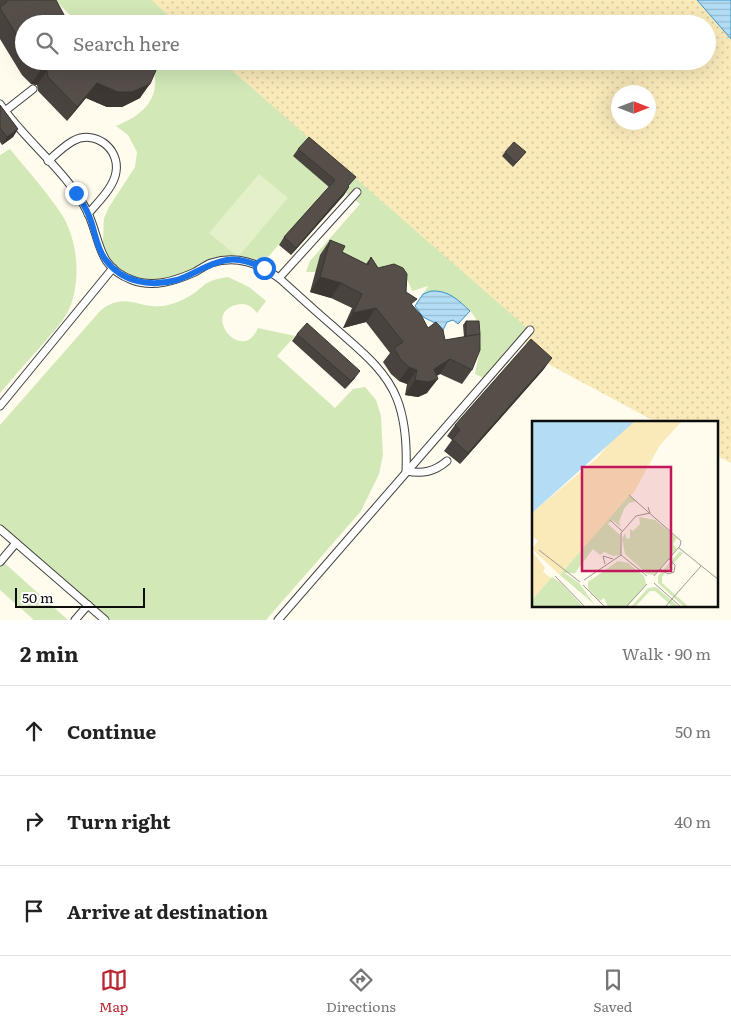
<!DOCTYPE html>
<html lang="en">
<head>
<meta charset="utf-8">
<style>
  :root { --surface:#fff; --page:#f6f6f6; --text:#222; --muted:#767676; --line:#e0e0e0; --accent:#bb2730 }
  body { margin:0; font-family:Literata,serif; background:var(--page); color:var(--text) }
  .compass { position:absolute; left:611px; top:85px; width:45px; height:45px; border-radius:50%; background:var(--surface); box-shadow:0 5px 20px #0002; rotate:90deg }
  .scale { position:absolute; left:15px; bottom:12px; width:130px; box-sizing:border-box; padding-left:5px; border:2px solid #0d0d0d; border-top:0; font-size:14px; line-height:18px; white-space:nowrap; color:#0d0d0d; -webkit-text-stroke:4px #fff; paint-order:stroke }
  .stop { position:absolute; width:15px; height:15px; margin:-11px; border:4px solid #1a73e8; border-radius:50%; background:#fff }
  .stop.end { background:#1a73e8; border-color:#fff; box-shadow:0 1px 5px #0008 }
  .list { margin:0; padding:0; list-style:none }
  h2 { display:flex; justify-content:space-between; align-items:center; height:65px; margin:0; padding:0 20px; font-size:21px }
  h2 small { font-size:16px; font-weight:400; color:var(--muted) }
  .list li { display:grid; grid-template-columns:32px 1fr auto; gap:15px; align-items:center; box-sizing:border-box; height:90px; padding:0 20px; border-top:1px solid var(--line) }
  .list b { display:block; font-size:19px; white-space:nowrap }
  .list em { font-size:16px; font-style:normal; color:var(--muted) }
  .icon { flex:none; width:28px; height:28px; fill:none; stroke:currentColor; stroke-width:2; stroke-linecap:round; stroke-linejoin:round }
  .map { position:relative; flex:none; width:731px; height:620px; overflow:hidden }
  .search { position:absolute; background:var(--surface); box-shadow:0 5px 20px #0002; left:15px; right:15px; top:15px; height:55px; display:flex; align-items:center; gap:12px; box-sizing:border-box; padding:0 18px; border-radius:28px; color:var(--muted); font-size:19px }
  .sheet { height:335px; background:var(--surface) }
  nav { display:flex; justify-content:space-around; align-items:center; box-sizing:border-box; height:70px; border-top:1px solid var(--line); background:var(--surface); font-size:14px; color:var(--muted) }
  nav a { display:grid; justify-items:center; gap:2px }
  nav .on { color:var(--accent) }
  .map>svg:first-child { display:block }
</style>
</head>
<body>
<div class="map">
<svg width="731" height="620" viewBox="0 0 731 620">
  <defs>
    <pattern id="sand-dots" width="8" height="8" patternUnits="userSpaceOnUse" patternTransform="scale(1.25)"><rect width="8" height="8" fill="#faeaba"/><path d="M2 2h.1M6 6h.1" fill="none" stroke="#d5c89f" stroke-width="1.8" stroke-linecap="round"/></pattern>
    <pattern id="water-rules" width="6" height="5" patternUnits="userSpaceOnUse" patternTransform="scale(1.25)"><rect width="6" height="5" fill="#b2ddf5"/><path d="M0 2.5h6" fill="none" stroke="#98bcd1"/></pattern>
  </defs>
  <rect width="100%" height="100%" fill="#fffbed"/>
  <path fill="url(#sand-dots)" fill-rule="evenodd" d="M145 0H697L731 39V463L717 456V422H656L550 365 213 61H707V24H172ZM618 92H648V122H618Z"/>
  <g fill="#d2e8b7">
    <polygon points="55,0 151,0 178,24 79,24"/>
    <path d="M151 61H221L526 327 488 380 475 374C479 354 487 328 470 311 462 303 447 297 437 291L423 294 428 286 412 291C407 276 402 271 387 265L381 268 343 256 315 272H306L310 261 360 204 332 182 269 256 256 265 236 257 215 258 200 263 183 276 145 284 117 270 109 257 103 242 104 218 109 207 135 167 137 152 128 135 116 126C146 114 164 95 151 61Z"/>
    <path d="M10 149C27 170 47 192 62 215 78 241 81 279 70 307 64 321 52 333 43 344 28 360 14 377 0 393V155Z"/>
    <path d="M228 277 249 287 266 301 257 313C252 306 245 302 236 305 201 314 242 365 258 328L295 336 277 356 335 408 353 389 365 387 376 400 381 416 383 455 379 474 361 511 266 620H107L0 529V425L101 310C128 290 140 312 168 305 178 303 189 297 197 291 201 288 204 284 209 282 215 279 222 278 228 277Z"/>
    <polygon points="0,559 68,620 34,620 0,590"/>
  </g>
  <polygon fill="#e3f0c9" points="259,174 288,198 238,257 209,233"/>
  <g fill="url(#water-rules)" stroke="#3a94cb">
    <polygon points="697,0 731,0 731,39"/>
    <path d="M431 291C449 290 458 300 470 311L458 324 453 320 447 322 443 330 439 325 423 317 415 306 423 294Z"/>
  </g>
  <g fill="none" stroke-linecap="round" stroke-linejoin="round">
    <g stroke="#404040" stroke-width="9">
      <g id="service">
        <path d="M0 104C26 142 68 172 88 213 101 241 97 267 132 280 153 288 175 281 195 272 200 269 206 265 211 263 237 255 258 263 279 278 297 294 315 311 334 327 357 348 385 368 397 399 406 422 407 446 406 471 423 474 434 472 447 461"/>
        <polyline points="5,111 33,89"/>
        <path d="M48 161C56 154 64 146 73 141 94 129 120 148 116 172 114 187 98 202 88 214"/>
        <polyline points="279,278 357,192"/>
        <polyline points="0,406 113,268"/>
        <polyline points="0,529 105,620"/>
        <polyline points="0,562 16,543"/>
        <polyline points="75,620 88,605"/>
        <polyline points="278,620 530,330"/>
      </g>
    </g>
    <use href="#service" stroke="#fff" stroke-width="7"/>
  </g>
  <g fill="#49433f">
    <polygon points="0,0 56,0 24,24 24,61 157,61 140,98 122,107 107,107 86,98 67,121 38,91 37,85 31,84 22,75 0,39"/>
    <polygon points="0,105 18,129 13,137 2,145 0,142"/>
    <polygon points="298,149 349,187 344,195 291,255 279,245 284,237 329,187 293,156"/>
    <polygon points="505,152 526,152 513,167 502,156"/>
    <polygon points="330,240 342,252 366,264 371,257 378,268 406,292 413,306 428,328 445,340 464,337 463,325 466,321 472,370 462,384 440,374 436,376 427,393 418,397 405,395 407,384 399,381 391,374 383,362 390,353 366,322 343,328 352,308 331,298 310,292 320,255"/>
    <polygon points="297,334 355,378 345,389 292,341"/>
    <polygon points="544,369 460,464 444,451 452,440 447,436 455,425"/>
  </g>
  <g fill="#3c3733">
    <polygon points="41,70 47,71 37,85 31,84"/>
    <polygon points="97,83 150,84 140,98 122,107 107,107 86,98 67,121 77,107"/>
    <polygon points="18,129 13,137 2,145 7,137"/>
    <polygon points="349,187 344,195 291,255 296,248"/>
    <polygon points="320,277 341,283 331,298 310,292"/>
    <polygon points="376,308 366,322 343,328 353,313"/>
    <polygon points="552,358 544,369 460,464 468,453"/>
    <polygon points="450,359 440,374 426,382 438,379 427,393 418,397 405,395 415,380"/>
    <polygon points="409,367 417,370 407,384 399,381"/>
    <polygon points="360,371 355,378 345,389 351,381"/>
  </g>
  <g fill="#554e49" stroke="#3c3733">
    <polygon points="6,0 56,0 69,24 24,24 24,47 0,8 0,7 7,2"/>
    <polygon points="33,61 157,61 157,68 150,84 132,92 118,92 97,83 77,107 48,77 47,71 41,70"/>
    <polygon points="0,105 18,129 7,137 0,128"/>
    <polygon points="309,137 356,177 348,186 349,187 296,248 284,237 335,180 298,149"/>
    <polygon points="514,142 526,152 516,163 505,152"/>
    <polygon points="330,240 345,246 342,252 368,265 371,257 378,268 394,264 403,268 407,274 406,292 417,299 411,304 421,315 428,328 436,322 443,330 445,340 480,334 480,350 472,370 450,359 434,369 438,379 428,382 415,380 417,370 409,367 401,360 394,348 403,342 376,308 353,313 362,294 341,283 320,277"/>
    <polygon points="466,321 479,321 480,334 466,336"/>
    <polygon points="307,323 360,371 351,381 297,334"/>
    <polygon points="531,339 552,358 468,453 452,439 460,430 455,425"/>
  </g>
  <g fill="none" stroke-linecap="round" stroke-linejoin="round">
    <path stroke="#1a73e8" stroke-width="6" d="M76 193C81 200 86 208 89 216 95 230 96 247 105 259 122 283 151 287 177 280 195 274 208 263 227 260 240 258 252 263 264 268"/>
  </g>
  <g transform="translate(532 421)">
    <rect width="186" height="186" fill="#fffbed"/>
    <path d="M97 0H150L128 24 102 71 28 154 0 128 6 120 0 115V92L65 37ZM0 130 13 147 11 151 19 157 0 179Z" fill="#faeaba"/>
    <path d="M97 75 105 80 97 82 92 88 87 101 89 106 80 99 76 103 88 114 89 134 81 135 72 131 68 134 61 128 43 152H33L47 162 62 183 28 154ZM107 96 123 99 145 117 141 123 145 128 122 154 115 153 93 133 90 118 93 112 95 118 98 117V108L101 110 108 103ZM148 130 151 132 130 156V162L157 186H152L126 162V155ZM86 140 96 142 112 155 114 163 95 186H76L72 177 68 180 56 168V161ZM20 156 29 162 51 186H0V179ZM124 166 147 186H141L123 170H118L103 186H99L116 167Z" fill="#d2e8b7"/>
    <path d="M0 0H103L0 92Z" fill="#b2ddf5"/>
    <path fill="none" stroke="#9e9c93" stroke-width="1" d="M97 74 149 120 148 125 122 155M78 99 90 110M147 127 187 159M7 129 48 161M89 134 115 155M73 143 71 135 81 138M128 148 136 153 142 151 143 144 137 138M23 155 53 186M52 159 89 134V112L104 95 118 92 116 86M122 162 149 186M51 164 73 186M94 186 115 163M133 186 169 145"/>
    <path fill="#c2185b" fill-opacity="0.15" stroke="#c2185b" stroke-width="2.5" d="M50 46H139V150H50Z"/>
    <rect width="186" height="186" fill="none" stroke="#0d0d0d" stroke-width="2.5"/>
  </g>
</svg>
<svg class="compass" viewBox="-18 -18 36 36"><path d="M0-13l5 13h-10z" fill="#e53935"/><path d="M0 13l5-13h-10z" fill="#767676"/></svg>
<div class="scale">50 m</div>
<div class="stop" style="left:264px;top:268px"></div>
<div class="stop end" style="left:76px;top:193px"></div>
<div class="search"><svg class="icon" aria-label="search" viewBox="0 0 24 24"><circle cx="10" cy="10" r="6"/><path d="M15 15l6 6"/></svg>Search here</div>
</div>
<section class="sheet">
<h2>2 min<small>Walk · 90 m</small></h2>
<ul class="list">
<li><svg class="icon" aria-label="ahead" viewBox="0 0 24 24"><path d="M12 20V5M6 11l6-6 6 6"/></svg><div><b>Continue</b></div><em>50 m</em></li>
<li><svg class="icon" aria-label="right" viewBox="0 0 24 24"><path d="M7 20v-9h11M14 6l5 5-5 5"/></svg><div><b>Turn right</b></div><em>40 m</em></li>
<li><svg class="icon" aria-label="arrive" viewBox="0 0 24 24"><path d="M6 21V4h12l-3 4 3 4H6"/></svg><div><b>Arrive at destination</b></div></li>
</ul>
</section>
<nav>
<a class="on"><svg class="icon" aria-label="map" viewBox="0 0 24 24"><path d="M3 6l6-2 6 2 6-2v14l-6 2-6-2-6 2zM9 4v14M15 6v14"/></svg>Map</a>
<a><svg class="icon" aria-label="directions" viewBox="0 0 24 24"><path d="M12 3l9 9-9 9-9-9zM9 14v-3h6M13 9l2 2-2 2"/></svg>Directions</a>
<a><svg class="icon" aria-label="saved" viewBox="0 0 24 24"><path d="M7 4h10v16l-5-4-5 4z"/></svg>Saved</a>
</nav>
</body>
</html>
